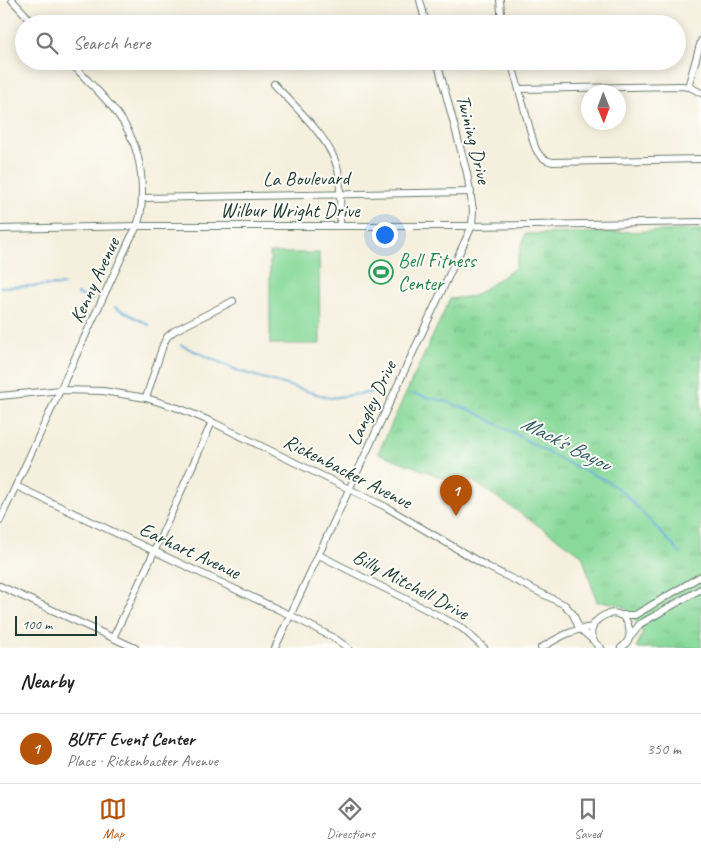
<!DOCTYPE html>
<html lang="en">
<head>
<meta charset="utf-8">
<style>
  :root { --surface:#fff; --page:#f6f6f6; --text:#222; --muted:#767676; --line:#e0e0e0; --accent:#b45309 }
  body { margin:0; font-family:Caveat,sans-serif; background:var(--page); color:var(--text) }
  .compass { position:absolute; left:581px; top:85px; width:45px; height:45px; border-radius:50%; background:var(--surface); box-shadow:0 2px 12px #0003; rotate:179deg }
  .scale { position:absolute; left:15px; bottom:12px; width:82px; box-sizing:border-box; padding-left:5px; border:2px solid #1f3d34; border-top:0; font-size:14px; line-height:18px; white-space:nowrap; color:#1f3d34; -webkit-text-stroke:4px #fdfcf7; paint-order:stroke }
  .you { position:absolute; left:384px; top:234px; width:18px; height:18px; margin:-12px; border:4px solid #fff; border-radius:50%; background:#1a73e8; box-shadow:0 0 0 8px #1a73e833 }
  .badge { display:grid; place-items:center; width:32px; height:32px; border-radius:50%; background:var(--accent); color:#fff; font-size:16px; font-weight:700 }
  .pin { position:absolute; translate:-50% -41px; filter:drop-shadow(0 1px 2px #0008) }
  .pin::after { content:''; position:absolute; top:26px; width:18px; height:15px; background:inherit; clip-path:polygon(0 0,100% 0,50% 100%) }
  .list { margin:0; padding:0; list-style:none }
  h2 { display:flex; justify-content:space-between; align-items:center; height:65px; margin:0; padding:0 20px; font-size:21px }
  h2 small { font-size:16px; font-weight:400; color:var(--muted) }
  .list li { display:grid; grid-template-columns:32px 1fr auto; gap:15px; align-items:center; box-sizing:border-box; height:70px; padding:0 20px; border-top:1px solid var(--line) }
  .list b { display:block; font-size:19px; white-space:nowrap }
  .list p { margin:0; font-size:16px; white-space:nowrap; color:var(--muted) }
  .list em { font-size:16px; font-style:normal; color:var(--muted) }
  .icon { flex:none; width:28px; height:28px; fill:none; stroke:currentColor; stroke-width:2; stroke-linecap:round; stroke-linejoin:round }
  .map { position:relative; flex:none; width:701px; height:648px; overflow:hidden }
  .search { position:absolute; background:var(--surface); box-shadow:0 2px 12px #0003; left:15px; right:15px; top:15px; height:55px; display:flex; align-items:center; gap:12px; box-sizing:border-box; padding:0 18px; border-radius:28px; color:var(--muted); font-size:19px }
  .sheet { height:135px; background:var(--surface) }
  nav { display:flex; justify-content:space-around; align-items:center; box-sizing:border-box; height:70px; border-top:1px solid var(--line); background:var(--surface); font-size:14px; color:var(--muted) }
  nav a { display:grid; justify-items:center; gap:2px }
  nav .on { color:var(--accent) }
  .map>svg:first-child { display:block }
</style>
</head>
<body>
<div class="map">
<svg width="701" height="648" viewBox="0 0 701 648">
  <defs>
    <pattern id="grass-tufts" width="24" height="20" patternUnits="userSpaceOnUse" patternTransform="scale(1.25)"><rect width="24" height="20" fill="#88d99a"/><path d="M3 7l-1-3M5 7V3M7 7l1-3M15 17l-1-3M17 17v-4M19 17l1-3" fill="none" stroke="#75bb85"/></pattern>
  </defs>
  <rect width="100%" height="100%" fill="#fdfcf7"/>
  <filter id="ink" filterUnits="userSpaceOnUse"><feTurbulence type="fractalNoise" baseFrequency=".02" numOctaves="2"/><feDisplacementMap in="SourceGraphic" scale="10" xChannelSelector="R" yChannelSelector="G"/><feConvolveMatrix kernelMatrix="1 2 1 2 8 2 1 2 1" color-interpolation-filters="sRGB"/></filter>
  <filter id="wash" filterUnits="userSpaceOnUse"><feTurbulence type="fractalNoise" baseFrequency=".0096" numOctaves="4" result="noise"/><feDisplacementMap in="SourceGraphic" scale="20" xChannelSelector="R" yChannelSelector="G"/><feGaussianBlur stdDeviation="1.12" result="paint"/><feColorMatrix in="noise" values="0 0 0 0 0 0 0 0 0 0 0 0 0 0 0 0 0 1.4 0 .05"/><feComposite in="paint" operator="in"/></filter>
  <g filter="url(#wash)">
    <rect width="100%" height="100%" fill="#f5efdd"/>
    <path fill="url(#grass-tufts)" stroke="#548b67" d="M701 230V648H636L643 633C627 609 628 602 597 602L582 555 470 479 454 482 378 453 450 299 474 296 515 268 525 234Z"/>
    <polygon fill="#88d99a" stroke="#548b67" points="270,253 319,253 320,344 270,344"/>
    <g fill="none" stroke-linecap="round" stroke-linejoin="round">
      <g stroke="#5da9d6" stroke-width="2">
        <polyline points="0,287 65,285"/>
        <polyline points="78,294 92,300"/>
        <polyline points="115,307 149,325"/>
        <polyline points="181,345 239,371 330,398 375,392"/>
        <polyline points="413,394 448,402 475,412 562,460 607,481 624,493 681,554"/>
      </g>
    </g>
  </g>
  <g filter="url(#ink)">
    <g fill="none" stroke-linecap="round" stroke-linejoin="round">
      <g stroke="#6a7b6f" stroke-width="8">
        <g id="minor">
          <polyline points="12,0 34,24"/>
          <polyline points="420,0 426,24"/>
          <polyline points="500,0 502,24"/>
          <path d="M511 61 534 144C537 154 542 160 553 162L701 159"/>
          <path d="M274 84C296 108 334 141 339 175 341 191 340 209 340 226"/>
          <polyline points="688,87 701,41"/>
          <polyline points="519,89 681,86 690,87 701,93"/>
          <polyline points="142,198 471,192"/>
          <polyline points="0,229 138,226 472,226 701,222"/>
          <polyline points="0,396 61,390 103,391 146,398 181,409 212,422 386,507 486,566 565,605 573,614 579,628 593,640"/>
          <polyline points="146,398 163,345 167,337 174,331 233,301"/>
          <polyline points="16,486 290,615 334,638 348,648"/>
          <path d="M0 520 131 237C141 222 142 208 142 190 141 126 109 104 69 61"/>
          <polyline points="319,555 447,620 462,628 484,648"/>
          <polyline points="0,586 135,648"/>
          <polyline points="620,615 635,615 701,576"/>
          <polyline points="631,635 640,624 701,589"/>
          <polyline points="113,638 154,552 212,422"/>
          <polyline points="275,648 472,226 473,210 467,173 437,61"/>
          <path d="M541 648C558 638 572 629 593 627"/>
          <path d="M601 648C570 627 622 594 629 628 631 636 628 643 621 648"/>
        </g>
      </g>
      <use href="#minor" stroke="#fff" stroke-width="6"/>
    </g>
  </g>
  <defs>
    <g id="stadium-ring" transform="scale(1.25)"><circle r="9.5" fill="#fdfcf7" stroke="#2e9e5b" stroke-width="1.5"/><path d="M0-5a6.5 5 0 1 0 0 10a6.5 5 0 1 0 0-10ZM-3.5-1.8h7v3.6h-7Z" fill="#2e9e5b"/></g>
  </defs>
  <g fill-rule="evenodd">
    <use href="#stadium-ring" x="381" y="272"/>
  </g>
  <g text-anchor="middle" stroke-width="4" stroke-linejoin="round" paint-order="stroke">
    <g font-size="20" fill="#1f3d34" stroke="#fdfcf7">
      <text transform="translate(474 139) rotate(76)" y="7">Twining Drive</text>
      <text transform="translate(306 178) rotate(-1)" y="7">La Boulevard</text>
      <text x="290" y="217">Wilbur Wright Drive</text>
      <text transform="translate(94 280) rotate(-65)" y="7">Kenny Avenue</text>
      <text transform="translate(371 403) rotate(-65)" y="7">Langley Drive</text>
      <text transform="translate(348 471) rotate(27)" y="7">Rickenbacker Avenue</text>
      <text transform="translate(190 550) rotate(25)" y="7">Earhart Avenue</text>
      <text transform="translate(411 584) rotate(28)" y="7">Billy Mitchell Drive</text>
    </g>
    <g font-size="20" fill="#27864d" stroke="#fdfcf7" text-anchor="start">
      <text x="398" y="267">Bell Fitness<tspan x="398" dy="23">Center</tspan></text>
    </g>
    <g font-size="21" font-style="italic" fill="#325d65" stroke="#fdfcf7">
      <text transform="translate(566 443) rotate(27)" y="7">Mack's Bayou</text>
    </g>
  </g>
</svg>
<svg class="compass" viewBox="-18 -18 36 36"><path d="M0-13l5 13h-10z" fill="#e53935"/><path d="M0 13l5-13h-10z" fill="#767676"/></svg>
<div class="scale">100 m</div>
<div class="you"></div>
<div class="pin badge" style="left:456px;top:516px">1</div>
<div class="search"><svg class="icon" aria-label="search" viewBox="0 0 24 24"><circle cx="10" cy="10" r="6"/><path d="M15 15l6 6"/></svg>Search here</div>
</div>
<section class="sheet">
<h2>Nearby<small></small></h2>
<ul class="list">
<li><span class="badge">1</span><div><b>BUFF Event Center</b><p>Place · Rickenbacker Avenue</p></div><em>350 m</em></li>
</ul>
</section>
<nav>
<a class="on"><svg class="icon" aria-label="map" viewBox="0 0 24 24"><path d="M3 6l6-2 6 2 6-2v14l-6 2-6-2-6 2zM9 4v14M15 6v14"/></svg>Map</a>
<a><svg class="icon" aria-label="directions" viewBox="0 0 24 24"><path d="M12 3l9 9-9 9-9-9zM9 14v-3h6M13 9l2 2-2 2"/></svg>Directions</a>
<a><svg class="icon" aria-label="saved" viewBox="0 0 24 24"><path d="M7 4h10v16l-5-4-5 4z"/></svg>Saved</a>
</nav>
</body>
</html>
